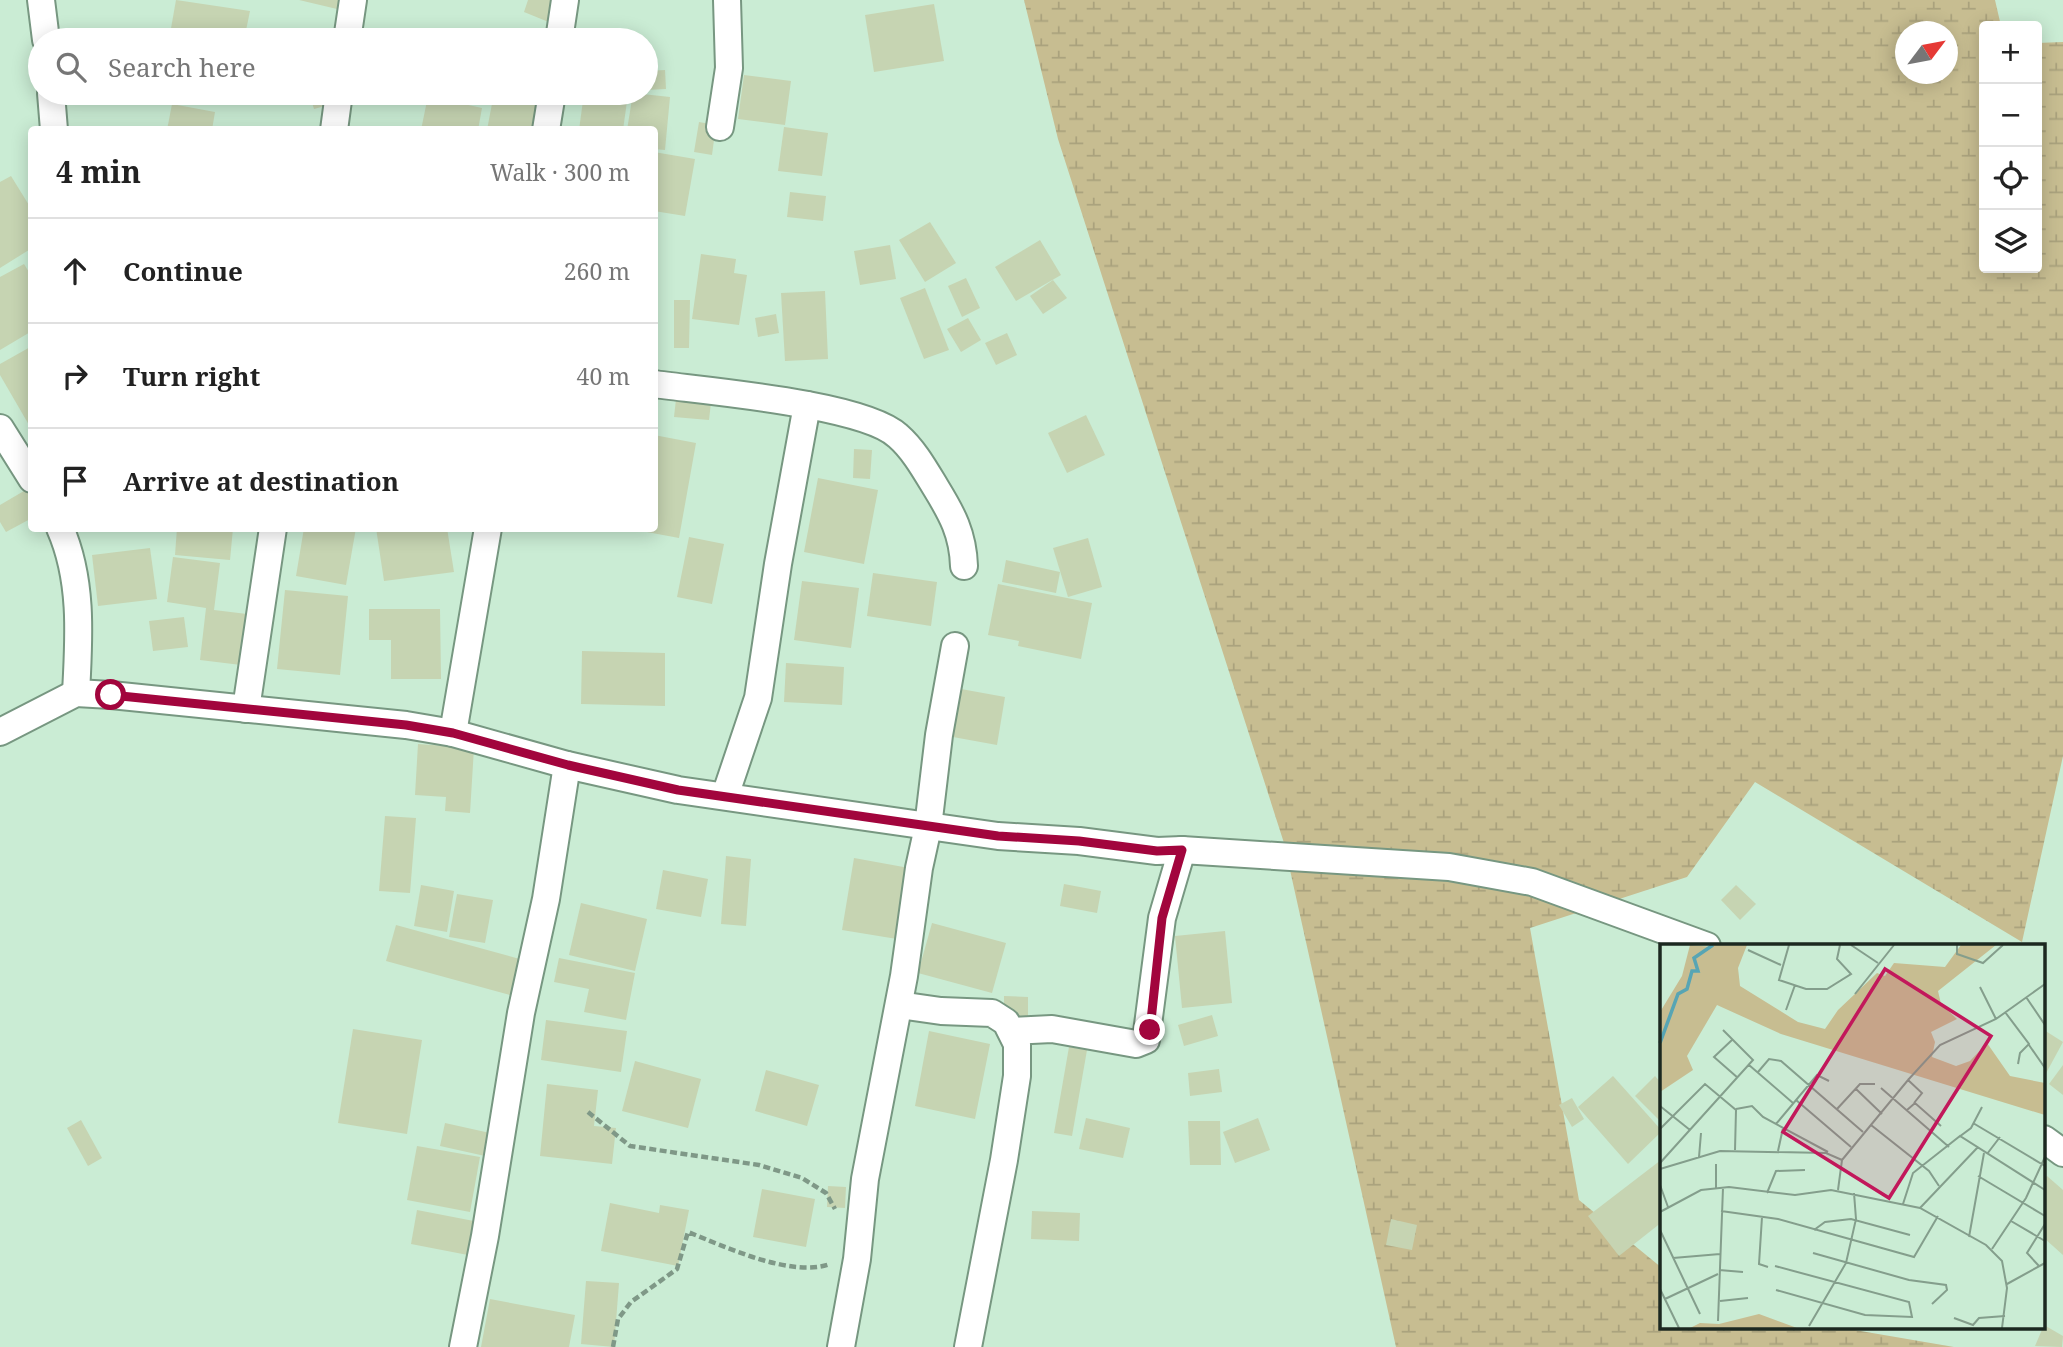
<!DOCTYPE html>
<html lang="en">
<head>
<meta charset="utf-8">
<style>
  :root { --surface:#fff; --page:#f2f2f2; --text:#222; --muted:#767676; --line:#e0e0e0 }
  body { margin:0; font-family:"Noto Serif",serif; background:var(--page); color:var(--text) }
  .controls { position:absolute; right:21px; top:21px; display:grid; overflow:hidden; border-radius:7px; box-shadow:0 4px 18px #0003 }
  .controls button { width:63px; height:63px; display:grid; place-items:center; padding:0; border:0; border-bottom:2px solid var(--line); background:var(--surface); color:var(--text); font:35px sans-serif }
  .compass { position:absolute; left:1895px; top:21px; width:63px; height:63px; border-radius:50%; background:var(--surface); box-shadow:0 4px 18px #0003; rotate:58deg }
  .stop { position:absolute; width:21px; height:21px; margin:-16px; border:5px solid #a2053d; border-radius:50%; background:#fff }
  .stop.end { background:#a2053d; border-color:#fff; box-shadow:0 2px 7px #0008 }
  .list { margin:0; padding:0; list-style:none }
  h2 { display:flex; justify-content:space-between; align-items:center; height:91px; margin:0; padding:0 28px; font-size:30px }
  h2 small { font-size:23px; font-weight:400; color:var(--muted) }
  .list li { display:grid; grid-template-columns:46px 1fr auto; gap:21px; align-items:center; box-sizing:border-box; height:105px; padding:0 28px; border-top:2px solid var(--line) }
  .list b { display:block; font-size:26px; white-space:nowrap }
  .list em { font-size:23px; font-style:normal; color:var(--muted) }
  .icon { flex:none; width:38px; height:38px; fill:none; stroke:currentColor; stroke-width:2; stroke-linecap:round; stroke-linejoin:round }
  .map { position:relative; flex:none; width:2063px; height:1347px; overflow:hidden }
  .search { position:absolute; background:var(--surface); box-shadow:0 4px 18px #0003; left:28px; top:28px; width:630px; height:77px; display:flex; align-items:center; gap:18px; box-sizing:border-box; padding:0 24px; border-radius:38px; color:var(--muted); font-size:26px }
  .panel { position:absolute; background:var(--surface); box-shadow:0 4px 18px #0003; left:28px; top:126px; width:630px; height:406px; border-radius:7px }
  .map>svg:first-child { display:block }
</style>
</head>
<body>
<div class="map">
<svg width="2063" height="1347" viewBox="0 0 2063 1347">
  <defs>
    <pattern id="wetland-marsh" width="20" height="14" patternUnits="userSpaceOnUse" patternTransform="scale(1.75)"><rect width="20" height="14" fill="#c7bd91"/><path d="M1 5h8M5 5V1M11 12h8M15 12V8" fill="none" stroke="#aaa27d"/></pattern>
  </defs>
  <rect width="100%" height="100%" fill="#caecd4"/>
  <path fill="url(#wetland-marsh)" fill-rule="evenodd" d="M1024 0H1995L2001 26H1984V268H2037V43L2063 42V756L2022 942 1755 782 1687 877 1530 928 1579 1200 1662 1268V1328H1843L1954 1347H1396L1284 843 1058 139ZM1906 32H1948V74H1906Z"/>
  <g fill="#c6d4b2">
    <polygon points="176,0 250,11 244,40 201,40 170,34"/>
    <polygon points="299,0 339,0 337,9"/>
    <polygon points="528,0 565,0 556,25 524,12"/>
    <polygon points="934,4 944,61 874,72 865,15"/>
    <polygon points="596,29 644,39 644,40 594,40"/>
    <polygon points="665,70 666,89 646,90 646,71"/>
    <polygon points="744,75 791,81 785,125 738,119"/>
    <polygon points="247,93 302,93 301,103"/>
    <polygon points="309,93 333,93 336,103 314,109"/>
    <polygon points="445,93 478,93 476,105 444,99"/>
    <polygon points="494,93 538,93 532,130 487,130"/>
    <polygon points="584,93 628,94 623,130 579,130"/>
    <polygon points="633,93 670,97 665,150 654,149 654,130 627,130"/>
    <polygon points="428,96 482,108 478,130 421,130"/>
    <polygon points="172,104 215,112 212,130 167,130"/>
    <polygon points="699,122 716,125 712,155 694,152"/>
    <polygon points="784,127 828,133 822,176 778,171"/>
    <polygon points="654,152 695,159 685,216 654,211"/>
    <polygon points="11,176 32,210 32,248 0,268 0,182"/>
    <polygon points="790,192 826,196 823,221 787,217"/>
    <polygon points="930,222 956,263 925,282 899,240"/>
    <polygon points="1040,240 1061,275 1016,301 995,267"/>
    <polygon points="890,245 896,279 860,285 854,251"/>
    <polygon points="701,254 736,259 734,273 747,275 739,325 692,319"/>
    <polygon points="24,264 32,277 32,331 0,350 0,277"/>
    <polygon points="966,278 980,308 962,317 948,286"/>
    <polygon points="1053,280 1067,298 1043,314 1030,296"/>
    <polygon points="925,288 949,350 924,359 900,298"/>
    <polygon points="825,291 828,359 785,361 781,293"/>
    <polygon points="674,300 690,300 689,348 674,348"/>
    <polygon points="776,314 779,333 758,337 755,318"/>
    <polygon points="968,318 981,340 961,352 947,329"/>
    <polygon points="1007,333 1017,355 996,365 985,343"/>
    <polygon points="32,346 32,424 29,425 0,375 0,364"/>
    <polygon points="677,390 712,394 709,420 674,417"/>
    <polygon points="1086,415 1105,455 1067,473 1048,433"/>
    <polygon points="654,435 696,443 679,538 636,530 654,528"/>
    <polygon points="854,449 872,450 870,479 853,478"/>
    <polygon points="818,478 878,490 864,564 804,552"/>
    <polygon points="29,488 32,518 6,532 0,522 0,505"/>
    <polygon points="177,528 233,528 230,560 175,555"/>
    <polygon points="304,528 356,528 346,585 296,576"/>
    <polygon points="376,528 447,528 454,572 384,581"/>
    <polygon points="689,537 724,544 712,604 677,597"/>
    <polygon points="1088,538 1102,587 1068,597 1053,548"/>
    <polygon points="150,548 157,599 98,606 92,555"/>
    <polygon points="173,557 220,563 214,610 247,614 241,665 200,660 206,608 167,602"/>
    <polygon points="1006,560 1060,572 1056,593 1002,582"/>
    <polygon points="873,573 937,582 931,626 867,616"/>
    <polygon points="802,581 859,588 851,648 794,640"/>
    <polygon points="998,584 1092,603 1081,659 1018,646 1019,641 988,635"/>
    <polygon points="285,590 348,596 340,675 277,669"/>
    <polygon points="369,609 440,609 441,679 391,679 391,640 369,640"/>
    <polygon points="184,617 188,647 153,651 149,621"/>
    <polygon points="582,651 665,653 665,706 581,704"/>
    <polygon points="786,663 844,667 842,705 784,702"/>
    <polygon points="961,689 1005,697 997,745 953,737"/>
    <polygon points="418,744 474,748 470,813 445,811 446,797 415,795"/>
    <polygon points="385,816 416,818 410,893 379,891"/>
    <polygon points="726,856 751,859 746,926 721,924"/>
    <polygon points="854,858 909,868 897,939 842,930"/>
    <polygon points="663,870 708,879 701,917 656,909"/>
    <polygon points="1064,884 1101,891 1097,913 1060,906"/>
    <polygon points="421,885 454,891 447,932 414,926"/>
    <polygon points="1736,885 1756,904 1740,920 1721,900"/>
    <polygon points="457,894 493,900 485,943 449,937"/>
    <polygon points="581,903 647,919 635,971 569,955"/>
    <polygon points="932,923 1006,943 992,993 918,973"/>
    <polygon points="396,925 527,961 517,997 386,961"/>
    <polygon points="1225,931 1232,1003 1182,1008 1175,936"/>
    <polygon points="559,958 635,973 626,1020 584,1012 589,989 554,982"/>
    <polygon points="1004,996 1028,997 1028,1019 1004,1019"/>
    <polygon points="1212,1015 1218,1036 1184,1046 1178,1025"/>
    <polygon points="546,1020 627,1031 621,1072 541,1060"/>
    <polygon points="353,1029 422,1040 407,1134 338,1123"/>
    <polygon points="2044,1030 2063,1042 2044,1077"/>
    <polygon points="929,1031 990,1044 975,1119 915,1106"/>
    <polygon points="1069,1047 1087,1050 1072,1136 1054,1133"/>
    <polygon points="635,1061 701,1079 688,1128 622,1111"/>
    <polygon points="2063,1065 2063,1095 2049,1084"/>
    <polygon points="1219,1069 1222,1092 1190,1096 1188,1073"/>
    <polygon points="766,1070 819,1085 807,1126 755,1111"/>
    <polygon points="1613,1076 1662,1131 1628,1164 1578,1107"/>
    <polygon points="1655,1076 1662,1084 1662,1123 1635,1096"/>
    <polygon points="547,1084 598,1090 594,1126 616,1128 612,1164 540,1156"/>
    <polygon points="1572,1098 1584,1119 1572,1127 1559,1105"/>
    <polygon points="1086,1118 1130,1128 1123,1158 1079,1149"/>
    <polygon points="1258,1118 1270,1150 1235,1163 1223,1132"/>
    <polygon points="81,1120 102,1158 88,1166 67,1128"/>
    <polygon points="1188,1121 1220,1121 1221,1165 1190,1165"/>
    <polygon points="445,1123 490,1133 485,1156 440,1146"/>
    <polygon points="417,1146 480,1157 470,1212 407,1200"/>
    <polygon points="1661,1160 1662,1222 1619,1256 1588,1216"/>
    <polygon points="2047,1176 2063,1190 2063,1255 2044,1238 2044,1180"/>
    <polygon points="828,1186 846,1187 845,1208 827,1207"/>
    <polygon points="762,1189 815,1199 806,1247 753,1237"/>
    <polygon points="610,1203 659,1213 660,1205 689,1210 678,1266 601,1251"/>
    <polygon points="417,1210 479,1222 473,1256 411,1244"/>
    <polygon points="1032,1211 1080,1213 1079,1241 1031,1239"/>
    <polygon points="1391,1219 1417,1225 1412,1250 1386,1245"/>
    <polygon points="586,1281 619,1283 614,1347 581,1344"/>
    <polygon points="490,1299 575,1315 569,1347 481,1347"/>
    <polygon points="2044,1325 2063,1336 2062,1347 2035,1346"/>
  </g>
  <g fill="none" stroke-linecap="round" stroke-linejoin="round">
    <g stroke="#779781" stroke-width="30">
      <g id="minor">
        <polyline points="41,0 46,40"/>
        <polyline points="347,40 353,0"/>
        <polyline points="559,40 565,0"/>
        <polyline points="51,93 54,130"/>
        <polyline points="720,127 729,68 727,0"/>
        <polyline points="334,130 339,93"/>
        <polyline points="546,130 552,93"/>
        <path d="M654 384C706 391 864 404 898 436 914 450 925 470 936 488 952 514 963 534 964 566"/>
        <polyline points="0,428 32,479"/>
        <path d="M60 528C83 580 79 638 76 693"/>
        <polyline points="246,709 273,528"/>
        <polyline points="0,732 76,693 111,695 406,725 453,733 567,765 678,790 998,836 1079,841 1157,851 1182,850 1162,918 1146,1040 1136,1044 1052,1029 1013,1031"/>
        <polyline points="453,733 488,528"/>
        <polyline points="725,796 758,698 778,564 807,405"/>
        <polyline points="1182,850 1449,867 1532,882 1707,946"/>
        <polyline points="899,1005 941,1011 992,1013 1006,1022 1017,1044 1017,1076 1004,1160 968,1347"/>
        <polyline points="2044,1139 2063,1153"/>
        <polyline points="463,1347 485,1236 521,1013 546,899 567,765"/>
        <polyline points="841,1347 857,1259 865,1179 904,976 919,868 928,827 939,735 955,646"/>
      </g>
    </g>
    <g stroke="#7f9887" stroke-width="4.5" stroke-dasharray="7 3.5" stroke-linecap="butt">
      <polyline points="588,1112 630,1146 759,1165 802,1178 826,1193 835,1209"/>
      <path d="M613 1347 618 1319 631 1302 677 1269 688 1232C726 1247 791 1278 830 1264"/>
    </g>
    <use href="#minor" stroke="#fff" stroke-width="26"/>
  </g>
  <g fill="none" stroke-linecap="round" stroke-linejoin="round">
    <polyline stroke="#a2053d" stroke-width="9" points="111,695 406,725 453,733 568,765 678,790 998,836 1079,841 1157,851 1182,850 1162,918 1150,1030"/>
  </g>
  <g transform="translate(1660 944)">
    <rect width="385" height="385" fill="#caecd4"/>
    <path d="M30 1 54 3 37 23 38 27 31 28 26 47 19 49 0 99V68L22 32Z" fill="#c7bd91"/>
    <path d="M53 1H87L78 24 80 42 138 78 165 85 178 66 217 29 225 32 234 19 285 23 301 1H336L278 47 281 60 297 75 271 88 275 98 272 113 296 122 310 117 327 99 350 132 385 139V171L121 90 57 61 27 112 33 126 0 148V99L6 77 18 50 27 45 32 27 38 28 34 14ZM99 370 137 384H30L40 379 59 380Z" fill="#c7bd91"/>
    <path fill="none" stroke="#57a5b4" stroke-width="3.5" d="M0 99 18 50 27 45 32 27H38L34 14 53 1"/>
    <path fill="none" stroke="#849e8c" stroke-width="2" d="M129 1 119 36 146 45H167L191 30 177 15 180 1M191 1 218 19M297 1V10L323 19 343 1M88 6 121 21M320 43 336 75M195 50 234 1M366 53 385 81M126 66 135 41M345 68 369 100 360 109 358 120M73 95 54 113 78 134M369 101 385 124M89 121 133 159M98 128 109 115 121 117 203 188M248 136 280 101 336 75 385 40M195 144 222 170M221 144 289 203M136 156 191 203M0 162 30 186M76 165 92 162 103 173 168 208M177 165 200 140H215M247 166 255 159 281 182M313 179 385 222M116 180 157 131 169 137M211 181 269 227 279 242M0 185 45 140 76 166 75 206M299 193 311 184 322 163M118 207 123 184M327 210 340 193M39 213 41 189M0 219 93 116 63 86M56 220V244M0 225 60 207 166 209 182 216M318 232 385 272M0 241 8 263M178 246 182 216 248 136 262 149 254 159M107 249 116 227 145 226M243 260 253 229 300 192 385 246M260 264 318 203M61 267 118 275 254 313 278 272M0 268 41 246 69 243 135 251 171 246 260 264 326 301 342 317 347 344 342 384M102 273 99 320 108 323M351 277 385 297M0 286 40 370M154 286 165 278 191 275 250 291M309 293 324 209M332 305 366 254 385 213M153 309 249 336 286 341 287 346 272 360M13 314 60 310M115 322 249 358 252 373 205 371 116 346M379 322 367 309 385 280M59 326 83 328M347 340 385 319M0 345 19 384M5 355 58 330M60 357 88 354M294 374 313 381 319 374 345 372M58 377 63 244M149 382 186 319 196 275 194 249"/>
    <path fill="#c2185b" fill-opacity="0.15" stroke="#c2185b" stroke-width="3.5" d="M225 25 331 92 229 254 123 188Z"/>
    <rect width="385" height="385" fill="none" stroke="#1c2820" stroke-width="3.5"/>
  </g>
</svg>
<div class="controls">
<button>+</button>
<button>−</button>
<button><svg class="icon" aria-label="locate" viewBox="0 0 24 24"><circle cx="12" cy="12" r="6"/><path d="M12 2v4M12 18v4M2 12h4M18 12h4"/></svg></button>
<button><svg class="icon" aria-label="layers" viewBox="0 0 24 24"><path d="M12 4l9 5-9 5-9-5zM3 14l9 5 9-5"/></svg></button>
</div>
<svg class="compass" viewBox="-18 -18 36 36"><path d="M0-13l5 13h-10z" fill="#e53935"/><path d="M0 13l5-13h-10z" fill="#767676"/></svg>
<div class="stop" style="left:111px;top:695px"></div>
<div class="stop end" style="left:1150px;top:1030px"></div>
<div class="search"><svg class="icon" aria-label="search" viewBox="0 0 24 24"><circle cx="10" cy="10" r="6"/><path d="M15 15l6 6"/></svg>Search here</div>
<section class="panel">
<h2>4 min<small>Walk · 300 m</small></h2>
<ul class="list">
<li><svg class="icon" aria-label="ahead" viewBox="0 0 24 24"><path d="M12 20V5M6 11l6-6 6 6"/></svg><div><b>Continue</b></div><em>260 m</em></li>
<li><svg class="icon" aria-label="right" viewBox="0 0 24 24"><path d="M7 20v-9h11M14 6l5 5-5 5"/></svg><div><b>Turn right</b></div><em>40 m</em></li>
<li><svg class="icon" aria-label="arrive" viewBox="0 0 24 24"><path d="M6 21V4h12l-3 4 3 4H6"/></svg><div><b>Arrive at destination</b></div></li>
</ul>
</section>
</div>
</body>
</html>
